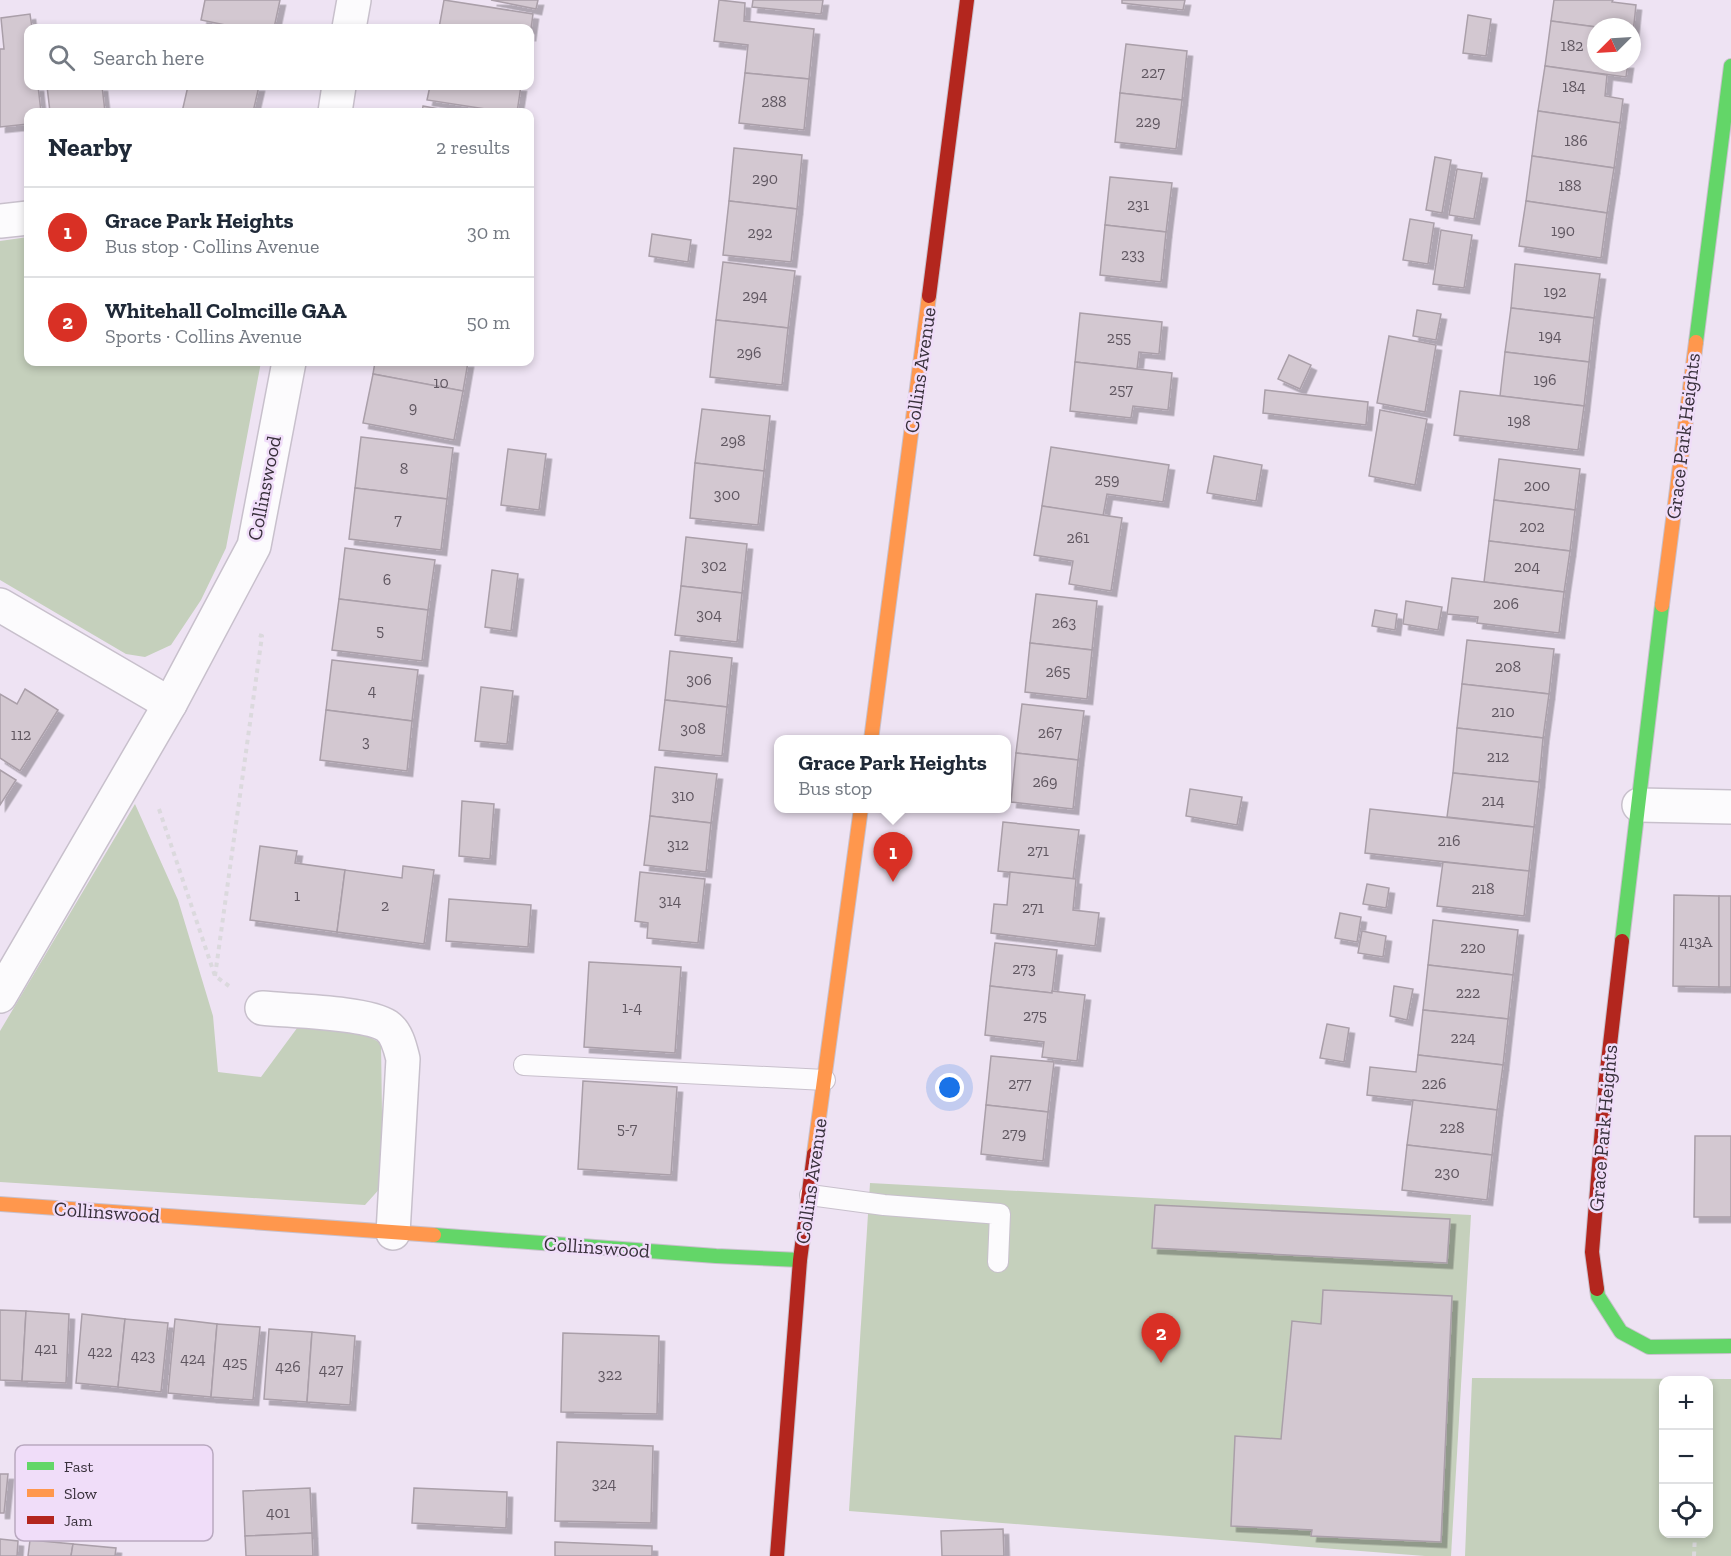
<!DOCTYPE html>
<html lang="en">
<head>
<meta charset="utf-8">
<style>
  :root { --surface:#fff; --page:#f2f2f3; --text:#1f2937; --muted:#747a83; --line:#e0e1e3; --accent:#d93025 }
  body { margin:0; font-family:"Zilla Slab",serif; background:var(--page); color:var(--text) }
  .controls { position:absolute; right:18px; bottom:18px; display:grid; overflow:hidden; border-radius:12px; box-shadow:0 3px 9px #0003 }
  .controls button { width:54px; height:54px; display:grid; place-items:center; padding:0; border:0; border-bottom:2px solid var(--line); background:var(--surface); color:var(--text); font:30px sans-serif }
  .compass { position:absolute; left:1587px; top:18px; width:54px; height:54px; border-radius:50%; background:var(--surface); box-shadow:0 3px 9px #0003; rotate:246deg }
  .you { position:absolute; left:950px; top:1088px; width:21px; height:21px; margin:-15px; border:4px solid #fff; border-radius:50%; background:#1a73e8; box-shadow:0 0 0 9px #1a73e833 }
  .badge { display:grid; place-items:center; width:39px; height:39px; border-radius:50%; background:var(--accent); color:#fff; font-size:20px; font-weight:700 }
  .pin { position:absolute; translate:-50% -50px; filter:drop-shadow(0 2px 3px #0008) }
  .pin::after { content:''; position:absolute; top:32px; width:21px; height:18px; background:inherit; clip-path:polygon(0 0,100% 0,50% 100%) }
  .popup { position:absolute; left:774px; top:735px; width:237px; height:78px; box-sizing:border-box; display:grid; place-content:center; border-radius:12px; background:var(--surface); filter:drop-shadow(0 2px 4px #0005); font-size:20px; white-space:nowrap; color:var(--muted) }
  .popup b { font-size:22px; color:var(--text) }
  .popup::after { content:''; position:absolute; left:50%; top:100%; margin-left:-12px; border:12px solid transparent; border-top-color:var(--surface) }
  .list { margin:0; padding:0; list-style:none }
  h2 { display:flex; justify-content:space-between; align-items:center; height:78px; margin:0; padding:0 24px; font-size:26px }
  h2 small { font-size:20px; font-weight:400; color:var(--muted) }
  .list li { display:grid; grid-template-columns:39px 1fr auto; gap:18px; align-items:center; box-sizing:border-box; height:90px; padding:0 24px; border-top:2px solid var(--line) }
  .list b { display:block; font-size:22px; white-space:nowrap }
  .list p { margin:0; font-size:20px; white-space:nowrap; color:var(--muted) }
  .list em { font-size:20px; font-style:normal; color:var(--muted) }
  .icon { flex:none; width:33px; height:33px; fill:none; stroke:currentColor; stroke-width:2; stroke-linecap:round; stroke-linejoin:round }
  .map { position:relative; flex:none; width:1731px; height:1556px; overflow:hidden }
  .search { position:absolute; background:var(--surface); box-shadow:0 3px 9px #0003; left:24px; top:24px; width:510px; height:66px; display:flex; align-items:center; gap:15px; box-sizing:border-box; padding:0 21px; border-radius:12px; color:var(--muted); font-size:22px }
  .panel { position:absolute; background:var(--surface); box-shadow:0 3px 9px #0003; left:24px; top:108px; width:510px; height:258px; border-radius:12px }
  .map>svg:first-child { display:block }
</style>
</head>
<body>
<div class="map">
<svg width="1731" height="1556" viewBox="0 0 1731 1556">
  <defs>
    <filter id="shadow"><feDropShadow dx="5.5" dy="5.5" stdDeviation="0" flood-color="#0004"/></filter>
  </defs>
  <rect width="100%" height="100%" fill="#eee3f3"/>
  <g fill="#c5d0bc" fill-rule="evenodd">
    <polygon points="28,237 28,362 261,362 226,548 201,600 171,645 145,657 126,654 0,580 0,241"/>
    <polygon points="135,804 178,900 213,1016 218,1072 261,1077 303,1020 352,1028 381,1043 383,1185 365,1205 0,1182 0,1031"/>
    <polygon points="870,1183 1471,1215 1451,1556 1425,1556 849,1511"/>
    <path d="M1472 1378 1731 1379V1556H1465ZM1664 1380H1708V1534H1664Z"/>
  </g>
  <g fill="#d3c8d1" stroke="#aa9fa9" stroke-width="1.5" filter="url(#shadow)">
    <polygon points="205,0 280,0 274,28 240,28 201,20"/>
    <polygon points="444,0 533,14 530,36 530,28 439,28"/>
    <polygon points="491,0 538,0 536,9"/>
    <polygon points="719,0 745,3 744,21 814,29 809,79 745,73 748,45 714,41"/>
    <polygon points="753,0 823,0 821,14 752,7"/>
    <polygon points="1122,0 1185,0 1183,10 1122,3"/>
    <polygon points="1554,0 1613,0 1612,2 1636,5 1633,33 1632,27 1596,27 1551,21"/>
    <polygon points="30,14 32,28 28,28 28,86 38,86 41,112 28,112 28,124 0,127 0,49 4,49 1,18"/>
    <polygon points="1468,15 1491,19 1486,56 1463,53"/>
    <polygon points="1551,21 1596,27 1596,63 1628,63 1626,77 1545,66"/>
    <polygon points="1126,44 1187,51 1182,100 1120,93"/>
    <polygon points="1545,66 1607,75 1605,96 1623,99 1620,123 1538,111"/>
    <polygon points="745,73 809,79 804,130 739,123"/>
    <polygon points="47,86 102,86 105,112 50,112"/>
    <polygon points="188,86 259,86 253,112 182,112"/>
    <polygon points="430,86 521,86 517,112 505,112 427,100"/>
    <polygon points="1120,93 1182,100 1176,149 1115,142"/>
    <polygon points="423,106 456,112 422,112"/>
    <polygon points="1538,111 1620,123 1614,168 1532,156"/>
    <polygon points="734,148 802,155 797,209 729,201"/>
    <polygon points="1532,156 1614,168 1607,213 1526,201"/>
    <polygon points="1435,157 1451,160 1442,213 1426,210"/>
    <polygon points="1457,169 1482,173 1474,219 1449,215"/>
    <polygon points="1110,177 1172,183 1166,232 1105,225"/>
    <polygon points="729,201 797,209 791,262 723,255"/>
    <polygon points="1526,201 1607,213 1601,258 1519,246"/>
    <polygon points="1410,219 1434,223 1428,264 1403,260"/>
    <polygon points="1105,225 1166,232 1161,282 1100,275"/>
    <polygon points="1441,230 1472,235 1464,288 1433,284"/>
    <polygon points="652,234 691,240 688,262 649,256"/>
    <polygon points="723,262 795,271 788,328 716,320"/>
    <polygon points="1515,264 1600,274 1594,318 1511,308"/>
    <polygon points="1511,308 1594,318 1589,362 1505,352"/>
    <polygon points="1417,310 1441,314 1436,340 1413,336"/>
    <polygon points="1080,313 1162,322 1159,354 1139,352 1137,369 1075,362"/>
    <polygon points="716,320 788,328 782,385 710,377"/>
    <polygon points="1389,336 1436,345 1425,412 1377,403"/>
    <polygon points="1505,352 1589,362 1584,406 1500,396"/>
    <polygon points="1289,355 1311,365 1300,389 1278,379"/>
    <polygon points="375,362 468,362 463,391 373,374"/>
    <polygon points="1075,362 1172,373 1168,410 1133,406 1131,418 1070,411"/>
    <polygon points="373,374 463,391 454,440 363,423"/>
    <polygon points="1265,390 1368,402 1366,425 1263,413"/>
    <polygon points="1460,391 1584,406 1578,450 1454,435"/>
    <polygon points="702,409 770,416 764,471 695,463"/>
    <polygon points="1380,410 1427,419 1415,485 1369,476"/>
    <polygon points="361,437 453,448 447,499 355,488"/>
    <polygon points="1051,447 1169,465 1163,502 1107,494 1103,516 1042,506"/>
    <polygon points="508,449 546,454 539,510 501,505"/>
    <polygon points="1214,456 1262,465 1256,501 1207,493"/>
    <polygon points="1499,459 1580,469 1575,510 1494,500"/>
    <polygon points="695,463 764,471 758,525 690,518"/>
    <polygon points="355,488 447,499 441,550 349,539"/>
    <polygon points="1494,500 1575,510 1570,551 1489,541"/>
    <polygon points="1042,506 1122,518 1111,591 1069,584 1073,561 1034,555"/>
    <polygon points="686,537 747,544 742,593 681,586"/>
    <polygon points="1489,541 1570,551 1564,592 1484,582"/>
    <polygon points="345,548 435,560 428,610 339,599"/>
    <polygon points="492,570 518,574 511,631 485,627"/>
    <polygon points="1452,578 1564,592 1559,633 1477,623 1478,617 1447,614"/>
    <polygon points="681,586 742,593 737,642 675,635"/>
    <polygon points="1036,594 1097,601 1092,650 1030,643"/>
    <polygon points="339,599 428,610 422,661 332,650"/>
    <polygon points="1406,601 1442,607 1438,630 1403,624"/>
    <polygon points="1375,610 1397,614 1395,630 1372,626"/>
    <polygon points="1467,640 1554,649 1549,694 1462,684"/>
    <polygon points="1030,643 1092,650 1087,699 1025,692"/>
    <polygon points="670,651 732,658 727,707 665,700"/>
    <polygon points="332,660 418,670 412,721 326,710"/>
    <polygon points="1462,684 1549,694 1543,738 1457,728"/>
    <polygon points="481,687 513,691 507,744 475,741"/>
    <polygon points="25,689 58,710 20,771 0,758 0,694 17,704"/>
    <polygon points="665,700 727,707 722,756 659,750"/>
    <polygon points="1022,704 1084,711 1078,760 1016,753"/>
    <polygon points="326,710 412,721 407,771 320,760"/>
    <polygon points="1457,728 1543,738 1539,782 1453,773"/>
    <polygon points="1016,753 1078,760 1073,809 1011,802"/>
    <polygon points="655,767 717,774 711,823 650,816"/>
    <polygon points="0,770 16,780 0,805"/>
    <polygon points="1453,773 1539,782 1534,827 1447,817"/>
    <polygon points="1190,789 1242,797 1237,825 1186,816"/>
    <polygon points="462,801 494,804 490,859 459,856"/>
    <polygon points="1370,809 1534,827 1529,871 1365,853"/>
    <polygon points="650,816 711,823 706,872 644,865"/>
    <polygon points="1003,822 1079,830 1073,879 998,871"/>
    <polygon points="260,846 297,851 295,863 345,870 337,932 250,920"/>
    <polygon points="1443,862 1529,871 1524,916 1437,906"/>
    <polygon points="403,866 434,870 424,944 337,932 345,870 402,878"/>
    <polygon points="640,872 705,879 698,943 647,938 648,923 635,921"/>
    <polygon points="1010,872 1076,879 1073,910 1099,913 1095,946 991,933 994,904 1007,905"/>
    <polygon points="1367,884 1389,888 1386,908 1363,904"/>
    <polygon points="1674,895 1719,896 1719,987 1673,986"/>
    <rect x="1719" y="896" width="12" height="91"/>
    <polygon points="449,899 531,905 528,947 446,941"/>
    <polygon points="1340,913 1361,917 1357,942 1335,938"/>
    <polygon points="1433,920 1518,930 1513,975 1428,965"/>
    <polygon points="1362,931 1386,936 1383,957 1358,953"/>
    <polygon points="995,943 1057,950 1052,993 990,986"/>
    <polygon points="589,962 681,967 675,1053 584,1047"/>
    <polygon points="1428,965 1513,975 1508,1019 1423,1010"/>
    <polygon points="990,986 1052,993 1052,991 1085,995 1077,1061 1042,1057 1044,1042 985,1035"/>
    <polygon points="1394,986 1413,989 1407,1020 1390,1016"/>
    <polygon points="1423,1010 1508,1019 1503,1065 1418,1055"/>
    <polygon points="1327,1024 1349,1028 1344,1062 1320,1058"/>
    <polygon points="1418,1055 1503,1065 1497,1110 1367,1095 1370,1067 1416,1072"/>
    <polygon points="991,1056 1054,1062 1048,1112 986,1105"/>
    <polygon points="583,1081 677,1087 671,1175 578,1169"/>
    <polygon points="1413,1100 1497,1110 1492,1155 1407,1145"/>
    <polygon points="986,1105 1048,1112 1043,1161 981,1154"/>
    <polygon points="1695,1136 1731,1136 1731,1217 1694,1217"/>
    <polygon points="1407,1145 1492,1155 1487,1200 1402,1190"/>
    <polygon points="1155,1205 1450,1219 1447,1263 1152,1248"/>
    <polygon points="1323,1290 1452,1296 1441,1542 1311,1536 1312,1530 1231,1526 1235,1436 1281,1439 1292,1321 1321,1324"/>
    <polygon points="0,1310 26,1311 22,1381 0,1380"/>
    <polygon points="26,1311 69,1314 66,1383 22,1381"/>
    <polygon points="82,1314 125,1319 118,1387 76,1383"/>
    <polygon points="125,1319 168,1323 161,1392 118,1387"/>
    <polygon points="175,1319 217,1324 211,1397 168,1393"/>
    <polygon points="217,1324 260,1327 253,1400 211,1397"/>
    <polygon points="269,1329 312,1332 307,1402 264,1399"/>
    <polygon points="312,1332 355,1336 350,1405 307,1402"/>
    <polygon points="563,1333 659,1336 657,1414 561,1412"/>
    <polygon points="557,1442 653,1446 651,1523 555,1521"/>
    <polygon points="0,1474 8,1474 4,1513 0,1513"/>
    <polygon points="22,1474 39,1475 35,1520 18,1518"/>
    <polygon points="310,1488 312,1533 245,1536 243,1491"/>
    <polygon points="414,1488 507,1492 506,1528 412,1523"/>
    <polygon points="1003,1529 1004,1556 942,1556 941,1531"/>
    <polygon points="312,1533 313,1556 246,1556 245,1536"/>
    <polygon points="0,1539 18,1541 17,1556 0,1556"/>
    <polygon points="30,1540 73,1544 71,1556 28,1556"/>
    <polygon points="555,1542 652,1546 652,1556 555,1556"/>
    <polygon points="73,1544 116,1548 115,1556 71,1556"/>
  </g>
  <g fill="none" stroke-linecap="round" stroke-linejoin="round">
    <g stroke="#c8c0cc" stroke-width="22">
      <g id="lane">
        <polyline points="524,1065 825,1080"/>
        <polyline points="810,1195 884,1205 1000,1214 998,1262"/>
      </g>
    </g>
    <g stroke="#c8c0cc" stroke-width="36">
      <g id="street">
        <polyline points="349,28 354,0"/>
        <polyline points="335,112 339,86"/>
        <polyline points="0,221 28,218"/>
        <polyline points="0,605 170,704"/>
        <polyline points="1639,805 1731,807"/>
        <polyline points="0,996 170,704 254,546 289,362"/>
        <path d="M262 1008C290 1011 366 1012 387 1026 397 1033 400 1047 403 1059L393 1233"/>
      </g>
    </g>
    <g stroke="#c8c0cc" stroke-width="16">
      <g id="fast">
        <polyline points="1696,342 1731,66"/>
        <polyline points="1622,941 1662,605"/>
        <polyline points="434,1235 716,1256 800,1260"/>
        <polyline points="1597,1289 1598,1296 1621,1332 1649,1347 1731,1346"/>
      </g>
    </g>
    <g stroke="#c8c0cc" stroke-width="16">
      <g id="slow">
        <polyline points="1662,605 1696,342"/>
        <polyline points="871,740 929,296"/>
        <polyline points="814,1154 861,808"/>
        <polyline points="0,1204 434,1235"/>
      </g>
    </g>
    <g stroke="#c8c0cc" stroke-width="16">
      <g id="jam">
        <polyline points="929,296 967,0"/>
        <polyline points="1597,1289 1592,1252 1606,1079 1622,941"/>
        <polyline points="777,1556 800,1260 814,1154"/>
      </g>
    </g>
    <g stroke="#dbd9dd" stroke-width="4" stroke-dasharray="4.5 4.5" stroke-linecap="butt">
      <polyline points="159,809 215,976 229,986"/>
      <polyline points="215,976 262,636 255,634"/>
      <polyline points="1694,1556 1695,1534"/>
    </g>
    <use href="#lane" stroke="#fcfbfd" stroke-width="20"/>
    <use href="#street" stroke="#fcfbfd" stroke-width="33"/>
    <use href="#fast" stroke="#63d668" stroke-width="14"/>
    <use href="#slow" stroke="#ff974d" stroke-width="14"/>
    <use href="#jam" stroke="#b3261e" stroke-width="14"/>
  </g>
  <g text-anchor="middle" stroke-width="5" stroke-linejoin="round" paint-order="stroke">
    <g font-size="16" fill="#605761">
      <text x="1572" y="51">182</text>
      <text x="1153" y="78">227</text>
      <text x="1574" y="92">184</text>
      <text x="774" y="107">288</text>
      <text x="1148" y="127">229</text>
      <text x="1576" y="146">186</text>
      <text x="765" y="184">290</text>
      <text x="1570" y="191">188</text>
      <text x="1138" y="210">231</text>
      <text x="1563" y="236">190</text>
      <text x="760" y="238">292</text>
      <text x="1133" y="260">233</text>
      <text x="1555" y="297">192</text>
      <text x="755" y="301">294</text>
      <text x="1550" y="341">194</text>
      <text x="1119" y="343">255</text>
      <text x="749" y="358">296</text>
      <text x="1545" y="385">196</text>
      <text x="441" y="388">10</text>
      <text x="1121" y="395">257</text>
      <text x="413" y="413">9</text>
      <text x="1519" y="426">198</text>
      <text x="733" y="446">298</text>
      <text x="404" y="474">8</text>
      <text x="1107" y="485">259</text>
      <text x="1537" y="491">200</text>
      <text x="727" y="500">300</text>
      <text x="398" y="525">7</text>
      <text x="1532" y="532">202</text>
      <text x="1078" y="543">261</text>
      <text x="714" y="571">302</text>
      <text x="1527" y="572">204</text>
      <text x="387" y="585">6</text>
      <text x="1506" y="609">206</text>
      <text x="709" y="620">304</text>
      <text x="1064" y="628">263</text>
      <text x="380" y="636">5</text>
      <text x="1508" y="672">208</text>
      <text x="1058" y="677">265</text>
      <text x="699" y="685">306</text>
      <text x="372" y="696">4</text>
      <text x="1503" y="717">210</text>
      <text x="693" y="734">308</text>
      <text x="1050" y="738">267</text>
      <text x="21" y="740">112</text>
      <text x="366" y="747">3</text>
      <text x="1498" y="762">212</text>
      <text x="1045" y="787">269</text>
      <text x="683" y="801">310</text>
      <text x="1493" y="806">214</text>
      <text x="1449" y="846">216</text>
      <text x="678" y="850">312</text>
      <text x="1038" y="856">271</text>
      <text x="1483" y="894">218</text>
      <text x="297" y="901">1</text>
      <text x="670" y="906">314</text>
      <text x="385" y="911">2</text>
      <text x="1033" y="913">271</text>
      <text x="1696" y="947">413A</text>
      <text x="1473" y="953">220</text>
      <text x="1024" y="974">273</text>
      <text x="1468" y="998">222</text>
      <text x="632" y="1013">1-4</text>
      <text x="1035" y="1021">275</text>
      <text x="1463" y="1043">224</text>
      <text x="1020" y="1089">277</text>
      <text x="1434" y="1089">226</text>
      <text x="1452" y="1133">228</text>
      <text x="627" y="1134">5-7</text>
      <text x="1014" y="1139">279</text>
      <text x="1447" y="1178">230</text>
      <text x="46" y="1354">421</text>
      <text x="100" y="1357">422</text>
      <text x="143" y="1361">423</text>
      <text x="193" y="1364">424</text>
      <text x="235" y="1368">425</text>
      <text x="288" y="1372">426</text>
      <text x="331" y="1375">427</text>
      <text x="610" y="1380">322</text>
      <text x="604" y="1489">324</text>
      <text x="278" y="1518">401</text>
    </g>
    <g font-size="20" fill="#39313c" stroke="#f0ddf9">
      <text transform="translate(920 370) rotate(-82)" y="7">Collins Avenue</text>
      <text transform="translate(1683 436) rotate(-83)" y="7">Grace Park Heights</text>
      <text transform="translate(264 488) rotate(-79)" y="7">Collinswood</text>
      <text transform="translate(1603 1128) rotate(-85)" y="7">Grace Park Heights</text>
      <text transform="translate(811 1181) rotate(-82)" y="7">Collins Avenue</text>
      <text transform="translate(107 1212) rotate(4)" y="7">Collinswood</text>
      <text transform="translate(597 1247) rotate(4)" y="7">Collinswood</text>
    </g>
  </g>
  <rect x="15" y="1445" width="198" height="96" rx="9" fill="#f0ddf9" stroke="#b9a9c0" stroke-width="1.5"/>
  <rect x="27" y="1462" width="27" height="8" fill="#63d668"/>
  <rect x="27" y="1489" width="27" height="8" fill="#ff974d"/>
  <rect x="27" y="1516" width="27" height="8" fill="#b3261e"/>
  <g font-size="16" fill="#39313c">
    <text x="64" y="1472">Fast</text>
    <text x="64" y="1499">Slow</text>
    <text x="64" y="1526">Jam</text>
  </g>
</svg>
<div class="controls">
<button>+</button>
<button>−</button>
<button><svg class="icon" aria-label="locate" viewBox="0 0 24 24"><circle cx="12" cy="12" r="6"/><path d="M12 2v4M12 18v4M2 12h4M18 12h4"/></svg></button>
</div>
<svg class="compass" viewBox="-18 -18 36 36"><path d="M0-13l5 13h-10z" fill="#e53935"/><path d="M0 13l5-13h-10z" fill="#747a83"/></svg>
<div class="you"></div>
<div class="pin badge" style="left:893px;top:882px">1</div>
<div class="popup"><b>Grace Park Heights</b>Bus stop</div>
<div class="pin badge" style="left:1161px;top:1363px">2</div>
<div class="search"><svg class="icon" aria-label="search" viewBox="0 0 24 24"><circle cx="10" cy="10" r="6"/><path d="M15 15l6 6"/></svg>Search here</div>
<section class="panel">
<h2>Nearby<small>2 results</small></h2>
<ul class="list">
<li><span class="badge">1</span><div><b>Grace Park Heights</b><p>Bus stop · Collins Avenue</p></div><em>30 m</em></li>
<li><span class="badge">2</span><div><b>Whitehall Colmcille GAA</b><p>Sports · Collins Avenue</p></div><em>50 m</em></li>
</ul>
</section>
</div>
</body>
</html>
